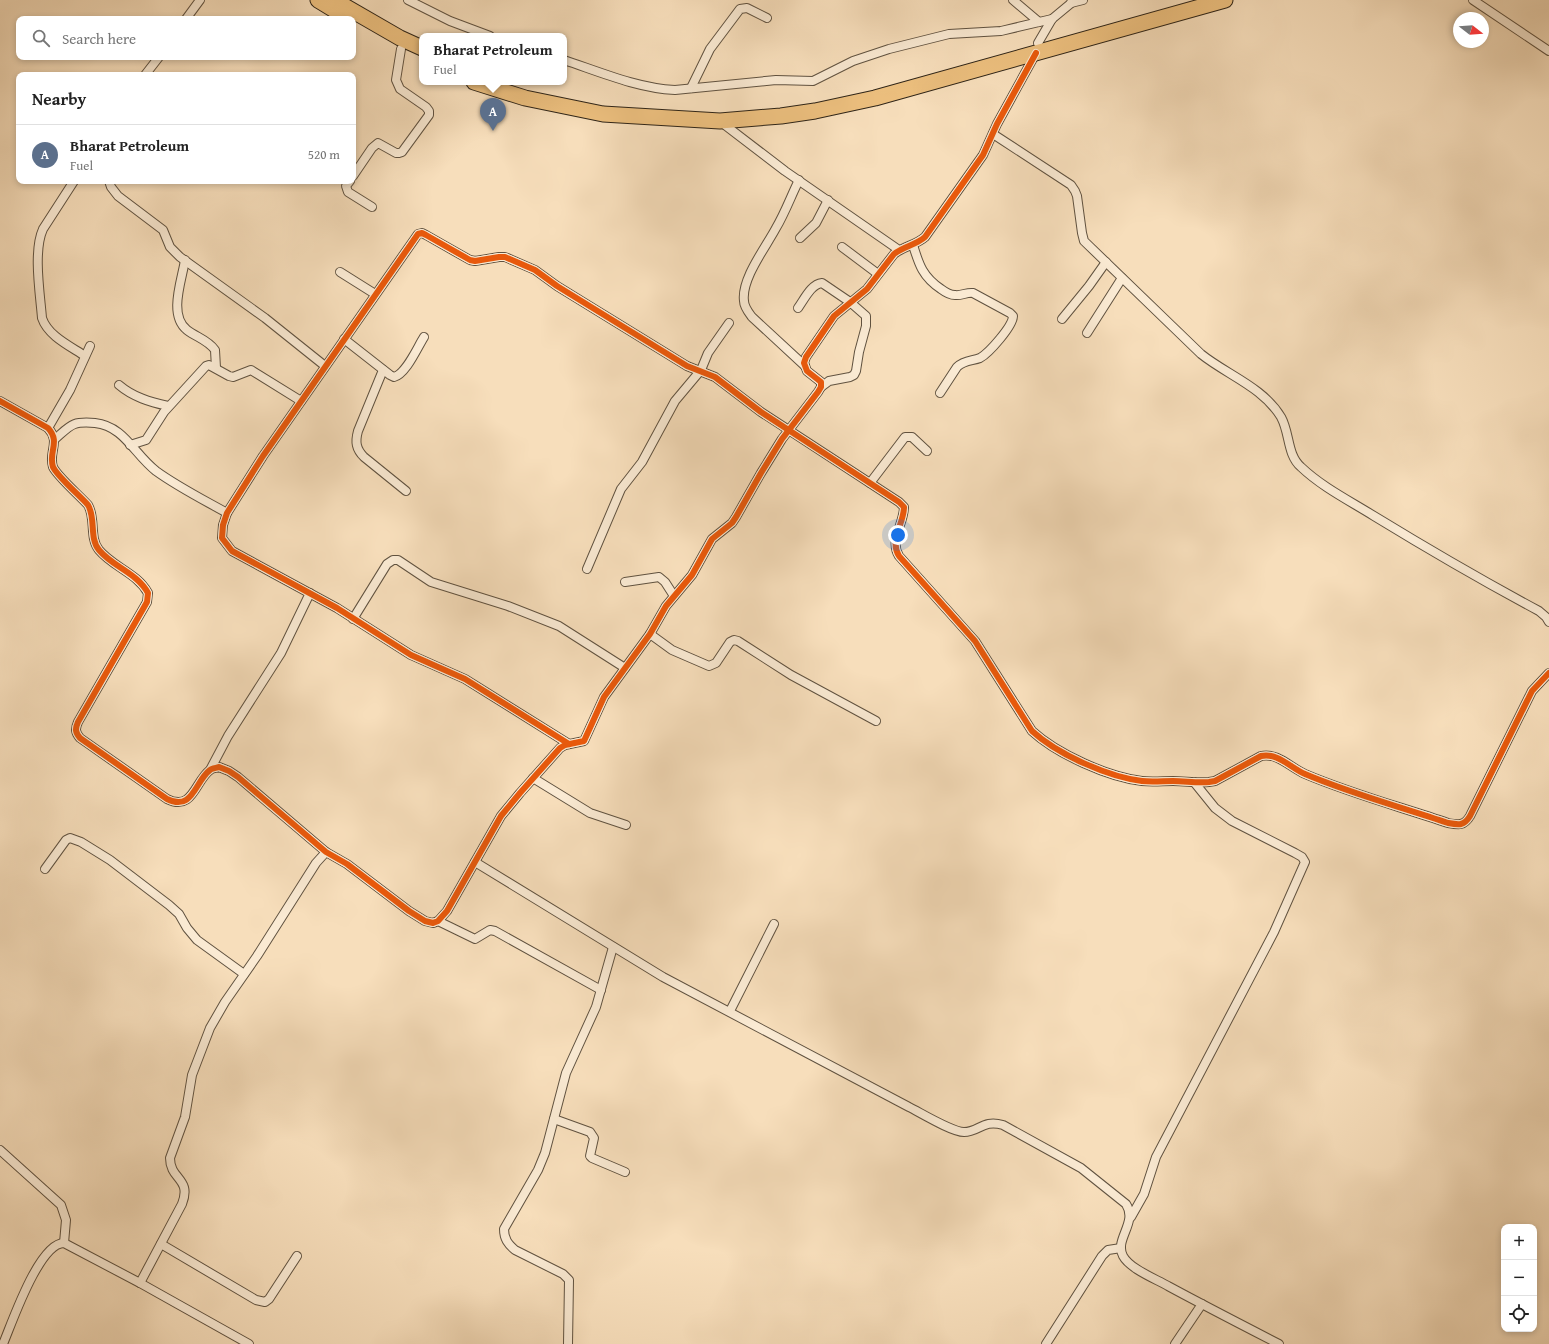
<!DOCTYPE html>
<html lang="en">
<head>
<meta charset="utf-8">
<style>
  :root { --surface:#fff; --page:#f2f2f2; --text:#222; --muted:#767676; --line:#e0e0e0; --accent:#db2777 }
  body { margin:0; font-family:"Gentium Book Plus",serif; background:var(--page); color:var(--text) }
  .controls { position:absolute; right:12px; bottom:12px; display:grid; overflow:hidden; border-radius:8px; box-shadow:0 2px 6px #0003 }
  .controls button { width:36px; height:36px; display:grid; place-items:center; padding:0; border:0; border-bottom:1px solid var(--line); background:var(--surface); color:var(--text); font:20px sans-serif }
  .compass { position:absolute; left:1453px; top:12px; width:36px; height:36px; border-radius:50%; background:var(--surface); box-shadow:0 2px 6px #0003; rotate:107deg }
  .you { position:absolute; left:898px; top:535px; width:14px; height:14px; margin:-10px; border:3px solid #fff; border-radius:50%; background:#1a73e8; box-shadow:0 0 0 6px #1a73e833 }
  .badge { display:grid; place-items:center; width:26px; height:26px; border-radius:50%; background:var(--accent); color:#fff; font-size:13px; font-weight:700 }
  .pin { position:absolute; translate:-50% -33px; filter:drop-shadow(0 1px 2px #0008) }
  .pin::after { content:''; position:absolute; top:21px; width:14px; height:12px; background:inherit; clip-path:polygon(0 0,100% 0,50% 100%) }
  .popup { position:absolute; left:419px; top:33px; width:148px; height:52px; box-sizing:border-box; display:grid; place-content:center; border-radius:8px; background:var(--surface); filter:drop-shadow(0 1px 3px #0005); font-size:13px; white-space:nowrap; color:var(--muted) }
  .popup b { font-size:15px; color:var(--text) }
  .popup::after { content:''; position:absolute; left:50%; top:100%; margin-left:-8px; border:8px solid transparent; border-top-color:var(--surface) }
  .list { margin:0; padding:0; list-style:none }
  h2 { display:flex; justify-content:space-between; align-items:center; height:52px; margin:0; padding:0 16px; font-size:17px }
  h2 small { font-size:13px; font-weight:400; color:var(--muted) }
  .list li { display:grid; grid-template-columns:26px 1fr auto; gap:12px; align-items:center; box-sizing:border-box; height:60px; padding:0 16px; border-top:1px solid var(--line) }
  .list b { display:block; font-size:15px; white-space:nowrap }
  .list p { margin:0; font-size:13px; white-space:nowrap; color:var(--muted) }
  .list em { font-size:13px; font-style:normal; color:var(--muted) }
  .icon { flex:none; width:22px; height:22px; fill:none; stroke:currentColor; stroke-width:2; stroke-linecap:round; stroke-linejoin:round }
  .map { position:relative; flex:none; width:1549px; height:1344px; overflow:hidden }
  .search { position:absolute; background:var(--surface); box-shadow:0 2px 6px #0003; left:16px; top:16px; width:340px; height:44px; display:flex; align-items:center; gap:10px; box-sizing:border-box; padding:0 14px; border-radius:8px; color:var(--muted); font-size:15px }
  .panel { position:absolute; background:var(--surface); box-shadow:0 2px 6px #0003; left:16px; top:72px; width:340px; height:112px; border-radius:8px }
  .map>svg:first-child { display:block }
</style>
</head>
<body>
<div class="map">
<svg width="1549" height="1344" viewBox="0 0 1549 1344">
  <rect width="100%" height="100%" fill="#f7debb"/>
  <filter id="stains"><feTurbulence type="fractalNoise" baseFrequency=".005" numOctaves="4"/><feColorMatrix values="0 0 0 0 .2 0 0 0 0 .09 0 0 0 0 .02 0 0 0 .5 -.17"/></filter>
  <radialGradient id="worn" r=".72"><stop offset=".6" stop-color="#630" stop-opacity="0"/><stop offset="1" stop-color="#630" stop-opacity=".3"/></radialGradient>
  <g fill="none" stroke-linecap="round" stroke-linejoin="round">
    <g stroke="#605240" stroke-width="10">
      <g id="street">
        <polyline points="408,0 450,21 490,36"/>
        <polyline points="1013,0 1039,22"/>
        <polyline points="1473,0 1549,51"/>
        <polyline points="1071,3 1083,0"/>
        <polyline points="186,19 200,0"/>
        <polyline points="1038,43 1052,19 1075,0"/>
        <path d="M564 60C600 72 637 88 675 90L776 80 813 81 853 61 889 49 949 34 1001 31 1052 19"/>
        <polyline points="145,75 159,57"/>
        <polyline points="691,88 710,49 740,9 747,8 767,18"/>
        <polyline points="721,122 785,171 899,250"/>
        <path d="M993 134 1071 185 1075 191 1077 196 1082 233 1084 241 1201 354C1227 375 1263 387 1281 417 1290 433 1287 455 1301 467 1322 487 1350 501 1374 516 1428 549 1483 581 1539 611L1546 617 1549 622"/>
        <polyline points="353,176 372,148 378,143 396,153 399,153 402,152 429,115 429,111 426,107 400,89 396,80 401,49"/>
        <path d="M799 180C791 196 785 213 776 228 766 247 741 279 744 301 744 307 749 313 752 317L805 366"/>
        <path d="M74 181 43 229C33 251 40 293 42 318 48 336 70 346 85 356"/>
        <polyline points="109,181 111,187 118,196 163,230 170,247 180,257 265,318 325,366"/>
        <polyline points="350,181 346,186 348,192 372,207"/>
        <polyline points="800,238 816,223 828,200"/>
        <path d="M913 245C919 265 923 277 941 289 945 292 950 295 955 295 961 296 967 292 973 293L1010 313 1013 316C1013 326 989 353 980 358 972 361 964 360 957 367L940 393"/>
        <polyline points="842,247 878,274"/>
        <path d="M185 260C182 280 168 315 187 330 196 337 208 340 215 350L216 368"/>
        <polyline points="340,272 375,294"/>
        <path d="M798 308C804 300 811 284 822 283L850 302 866 316V326L859 352 856 371 854 375 850 377 829 381 821 387"/>
        <polyline points="1062,319 1089,286 1106,262"/>
        <polyline points="1087,333 1122,278"/>
        <path d="M344 339 390 375 394 377C406 374 417 348 424 337"/>
        <path d="M383 370 358 431C355 442 356 449 364 457L406 491"/>
        <path d="M119 385C133 397 150 402 168 406"/>
        <path d="M0 401 48 428C61 442 48 452 53 467 57 476 80 496 88 505 96 518 89 538 99 550 113 567 137 573 148 593L147 602 143 609 78 722C75 729 75 732 80 738L167 799C193 812 195 781 210 770 212 768 217 768 219 767L229 771 238 777 326 852 347 864 409 911 425 921 433 923 438 921 447 911 501 816 520 793 560 748 565 745 584 741 604 697 650 634 666 606 692 575 712 539 732 523 736 517 761 473 782 439 818 392 821 387V382L807 371 804 363 806 357 834 316 867 289 894 254C904 246 916 245 925 237L983 155 997 124 1036 53"/>
        <polyline points="48,428 70,390 90,346"/>
        <path d="M55 439C71 425 72 421 95 423 124 426 134 454 156 471 178 487 204 500 227 513"/>
        <polyline points="130,445 146,440 164,412 206,366 209,365 229,376 233,377 251,370 301,401"/>
        <polyline points="870,483 905,437 912,437 927,451"/>
        <polyline points="587,569 621,489 642,462 675,401 701,370 708,353 729,323"/>
        <polyline points="625,582 659,577 665,582 674,596"/>
        <polyline points="353,619 387,564 393,560 398,560 431,582 508,606 559,626 625,668"/>
        <polyline points="650,634 672,650 709,666 716,663 730,642 734,640 738,641 791,675 876,721"/>
        <path d="M569 744 465 679 411 655 337 608 232 551 222 538 223 525 227 513 263 456 418 234 422 233 426 235 470 260 475 261 499 257H505L535 270 557 286 687 366 715 377 761 412 899 502 904 507C904 524 889 540 899 556L975 641 1032 731C1057 754 1108 777 1142 781 1152 782 1163 781 1173 781 1185 781 1197 783 1209 782L1215 781 1261 756C1277 752 1291 768 1305 774 1352 794 1401 807 1448 823 1459 825 1464 826 1470 816L1532 691 1549 673"/>
        <polyline points="210,770 228,736 281,653 310,593"/>
        <polyline points="533,778 590,813 626,825"/>
        <path d="M475 862 663 977 909 1107C921 1113 952 1132 964 1132 979 1132 983 1119 1003 1125L1081 1168 1126 1204C1138 1223 1114 1239 1123 1256 1130 1269 1156 1279 1168 1286 1205 1306 1242 1325 1279 1344"/>
        <polyline points="45,869 66,840 70,838 81,842 110,860 169,905 179,914 187,928 197,940 244,974"/>
        <polyline points="438,921 475,939 490,930 495,931 601,990"/>
        <polyline points="730,1011 774,924"/>
        <polyline points="554,1119 590,1132 594,1138 590,1156 592,1158 625,1172"/>
        <polyline points="0,1150 61,1205 66,1220 64,1243"/>
        <polyline points="1131,1217 1144,1194 1156,1157 1274,932 1305,862 1302,857 1295,853 1232,821 1215,808 1194,782"/>
        <polyline points="161,1244 256,1300 265,1302 269,1299 297,1256"/>
        <path d="M140 1283 182 1204C192 1178 170 1180 170 1158L185 1117 192 1075 210 1028 225 1002 257 956 316 863 326 852"/>
        <path d="M3 1344C12 1323 39 1243 64 1243L140 1283 249 1344"/>
        <path d="M568 1344 569 1280 563 1274 515 1250C508 1244 504 1239 504 1229L538 1170 545 1153 566 1073 596 1007 613 947"/>
        <polyline points="1046,1344 1102,1256 1108,1250 1121,1248"/>
        <polyline points="1175,1344 1202,1304"/>
      </g>
    </g>
    <g stroke="#2e2417" stroke-width="17">
      <g id="highway">
        <polyline points="318,0 341,14"/>
        <polyline points="334,0 400,38 422,48"/>
        <polyline points="474,82 525,98 603,114 720,121 781,116 815,111 875,98 1225,0"/>
      </g>
    </g>
    <use href="#street" stroke="#faead3" stroke-width="8"/>
    <use href="#highway" stroke="#ecbf7e" stroke-width="15"/>
    <g stroke="#faead3" stroke-width="8">
      <g id="cycleway">
        <path d="M0 401 48 428C61 442 48 452 53 467 57 476 80 496 88 505 96 518 89 538 99 550 113 567 137 573 148 593L147 602 143 609 78 722C75 729 75 732 80 738L167 799C193 812 195 781 210 770 212 768 217 768 219 767L229 771 238 777 326 852 347 864 409 911 425 921 433 923 438 921 447 911 501 816 520 793 560 748 565 745 584 741 604 697 650 634 666 606 692 575 712 539 732 523 736 517 761 473 782 439 818 392 821 387V382L807 371 804 363 806 357 834 316 867 289 894 254C904 246 916 245 925 237L983 155 997 124 1036 53"/>
        <path d="M569 744 465 679 411 655 337 608 232 551 222 538 223 525 227 513 263 456 418 234 422 233 426 235 470 260 475 261 499 257H505L535 270 557 286 687 366 715 377 761 412 899 502 904 507C904 524 889 540 899 556L975 641 1032 731C1057 754 1108 777 1142 781 1152 782 1163 781 1173 781 1185 781 1197 783 1209 782L1215 781 1261 756C1277 752 1291 768 1305 774 1352 794 1401 807 1448 823 1459 825 1464 826 1470 816L1532 691 1549 673"/>
      </g>
    </g>
    <use href="#cycleway" stroke="#e8590c" stroke-width="6"/>
  </g>
  <rect width="100%" height="100%" filter="url(#stains)"/>
  <rect width="100%" height="100%" fill="url(#worn)"/>
</svg>
<div class="controls">
<button>+</button>
<button>−</button>
<button><svg class="icon" aria-label="locate" viewBox="0 0 24 24"><circle cx="12" cy="12" r="6"/><path d="M12 2v4M12 18v4M2 12h4M18 12h4"/></svg></button>
</div>
<svg class="compass" viewBox="-18 -18 36 36"><path d="M0-13l5 13h-10z" fill="#e53935"/><path d="M0 13l5-13h-10z" fill="#767676"/></svg>
<div class="you"></div>
<div class="pin badge" style="left:493px;top:131px;background:#5c6f8a">A</div>
<div class="popup"><b>Bharat Petroleum</b>Fuel</div>
<div class="search"><svg class="icon" aria-label="search" viewBox="0 0 24 24"><circle cx="10" cy="10" r="6"/><path d="M15 15l6 6"/></svg>Search here</div>
<section class="panel">
<h2>Nearby<small></small></h2>
<ul class="list">
<li><span class="badge" style="background:#5c6f8a">A</span><div><b>Bharat Petroleum</b><p>Fuel</p></div><em>520 m</em></li>
</ul>
</section>
</div>
</body>
</html>
